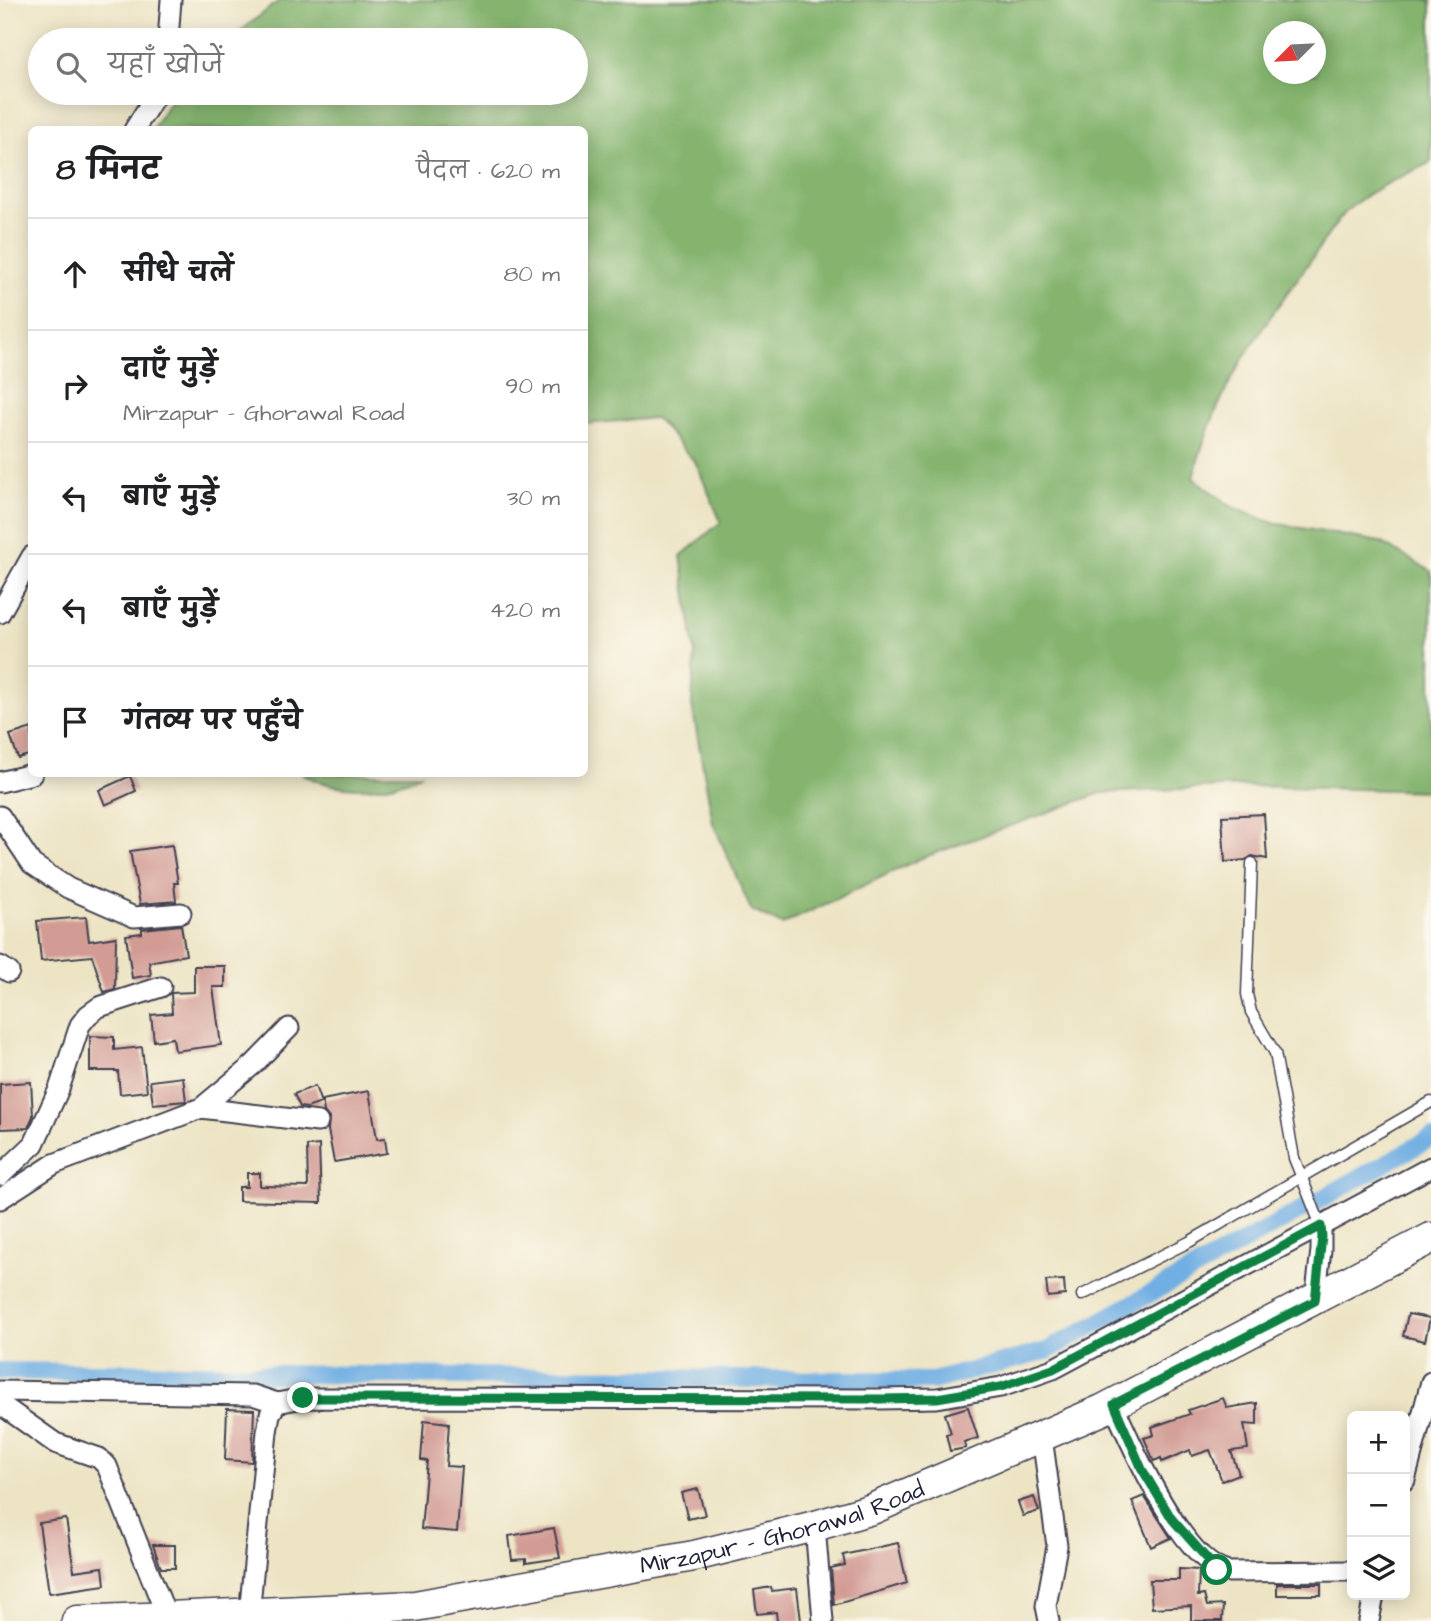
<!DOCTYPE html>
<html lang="hi">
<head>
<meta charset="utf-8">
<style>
  :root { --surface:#fff; --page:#f6f6f6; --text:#202124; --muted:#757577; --line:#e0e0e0 }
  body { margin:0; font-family:"Architects Daughter","Playpen Sans Deva",sans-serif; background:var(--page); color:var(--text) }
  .controls { position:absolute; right:21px; bottom:21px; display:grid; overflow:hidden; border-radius:10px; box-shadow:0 4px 18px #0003 }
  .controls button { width:63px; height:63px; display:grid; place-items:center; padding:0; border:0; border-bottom:2px solid var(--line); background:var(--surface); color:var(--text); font:35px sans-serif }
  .compass { position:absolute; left:1263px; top:21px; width:63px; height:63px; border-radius:50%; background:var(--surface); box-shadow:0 4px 18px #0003; rotate:246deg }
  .stop { position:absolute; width:21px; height:21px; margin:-16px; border:5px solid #0b8043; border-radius:50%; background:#fff }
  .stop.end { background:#0b8043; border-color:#fff; box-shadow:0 2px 7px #0008 }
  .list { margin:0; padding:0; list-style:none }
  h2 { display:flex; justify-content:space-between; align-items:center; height:91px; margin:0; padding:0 28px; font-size:30px }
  h2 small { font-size:23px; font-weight:400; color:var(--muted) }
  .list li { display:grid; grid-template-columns:46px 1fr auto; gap:21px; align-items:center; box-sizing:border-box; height:112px; padding:0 28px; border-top:2px solid var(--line) }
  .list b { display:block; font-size:26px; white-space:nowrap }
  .list p { margin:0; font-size:23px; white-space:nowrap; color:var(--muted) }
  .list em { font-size:23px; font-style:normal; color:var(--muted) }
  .icon { flex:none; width:38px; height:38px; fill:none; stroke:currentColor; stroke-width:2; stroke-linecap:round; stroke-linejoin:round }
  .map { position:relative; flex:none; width:1431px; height:1621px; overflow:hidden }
  .search { position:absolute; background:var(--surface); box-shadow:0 4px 18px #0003; left:28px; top:28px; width:560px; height:77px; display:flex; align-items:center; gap:18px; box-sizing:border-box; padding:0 24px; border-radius:38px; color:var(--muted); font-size:26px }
  .panel { position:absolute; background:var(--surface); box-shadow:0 4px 18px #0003; left:28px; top:126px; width:560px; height:651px; border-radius:10px }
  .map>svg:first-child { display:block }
</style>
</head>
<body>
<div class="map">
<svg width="1431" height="1621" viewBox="0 0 1431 1621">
  <rect width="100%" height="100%" fill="#fbf7ec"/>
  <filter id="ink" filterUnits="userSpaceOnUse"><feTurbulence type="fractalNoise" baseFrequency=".0143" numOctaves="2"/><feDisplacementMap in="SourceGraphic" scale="14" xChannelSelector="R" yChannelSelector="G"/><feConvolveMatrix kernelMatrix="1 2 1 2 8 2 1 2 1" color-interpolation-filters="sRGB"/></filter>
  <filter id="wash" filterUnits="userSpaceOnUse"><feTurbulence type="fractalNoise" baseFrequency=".00686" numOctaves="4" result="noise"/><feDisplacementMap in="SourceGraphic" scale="28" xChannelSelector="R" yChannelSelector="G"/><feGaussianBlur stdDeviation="1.57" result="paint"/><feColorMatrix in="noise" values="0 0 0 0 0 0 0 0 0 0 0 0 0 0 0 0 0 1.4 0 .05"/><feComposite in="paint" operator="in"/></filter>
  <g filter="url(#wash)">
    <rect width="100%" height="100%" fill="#ede4c4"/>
    <g fill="#84b46e" stroke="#536b54" stroke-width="2" fill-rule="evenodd">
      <path d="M280 0H1431V162C1405 176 1374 187 1351 207 1335 221 1322 245 1309 263 1258 332 1214 393 1193 478L1232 507 1273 523 1380 542 1431 571V791L1244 786 1101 793 919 859 782 925 751 910 713 823 692 706 695 653 681 556 721 522 696 463 656 418 585 424 584 130 152 129 176 93H576V40H229ZM1274 32H1316V74H1274Z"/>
      <path d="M302 774H422C386 792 338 793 302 774Z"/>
    </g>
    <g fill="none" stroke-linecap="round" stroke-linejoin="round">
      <polyline stroke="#70aee3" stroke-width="18" points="0,1371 933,1381 1047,1351 1431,1138"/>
    </g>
    <g id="blocks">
      <g fill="#d29b94">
        <polygon points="32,728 32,754 18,758 10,735"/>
        <polygon points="130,776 136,791 105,805 99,790"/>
        <polygon points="1264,814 1267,859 1252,856 1245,860 1225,862 1222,816"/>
        <polygon points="172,845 178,883 174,883 176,901 140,904 130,851"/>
        <polygon points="86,917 89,941 116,937 115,989 104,992 92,956 41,961 37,921"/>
        <polygon points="181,925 186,955 149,962 151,975 132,978 126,935 142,933 142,929"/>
        <polygon points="194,966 225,966 225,987 213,987 221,1045 175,1051 173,1038 154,1041 151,1015 172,1013 171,993 194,992"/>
        <polygon points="90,1036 114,1037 114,1050 142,1047 147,1091 120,1094 118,1071 90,1071"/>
        <polygon points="183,1077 186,1101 153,1104 150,1081"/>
        <polygon points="31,1082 33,1116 28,1128 0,1129 0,1084"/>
        <polygon points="315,1086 321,1103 307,1108 300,1107 294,1094"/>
        <polygon points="369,1091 377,1139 385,1138 387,1153 334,1162 328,1130 329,1118 324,1112 322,1100"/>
        <polygon points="319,1145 321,1203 239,1201 239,1187 247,1187 247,1173 260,1173 260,1186 308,1187 307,1146"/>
        <polygon points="1064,1280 1065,1295 1048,1297 1046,1281"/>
        <polygon points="1408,1314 1430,1318 1425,1341 1403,1336"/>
        <polygon points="1223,1398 1227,1408 1257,1403 1257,1425 1244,1424 1248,1449 1231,1451 1239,1474 1222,1481 1210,1450 1192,1456 1190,1450 1162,1462 1161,1458 1154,1461 1144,1438 1154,1435 1152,1427 1190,1414 1188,1410"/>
        <polygon points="968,1407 978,1438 964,1442 966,1448 950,1451 946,1434 951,1433 945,1414"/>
        <polygon points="227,1409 254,1410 252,1462 225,1460"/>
        <polygon points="424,1420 449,1423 446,1466 462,1467 457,1532 421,1529 427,1461 421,1460"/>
        <polygon points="698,1489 705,1515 688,1519 681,1493"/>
        <polygon points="1144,1496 1171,1538 1151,1547 1132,1501"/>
        <polygon points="1034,1497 1039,1511 1023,1516 1018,1502"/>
        <polygon points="66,1519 74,1571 103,1567 105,1585 49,1593 39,1523"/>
        <polygon points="554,1528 560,1558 526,1563 526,1559 512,1560 509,1536"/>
        <polygon points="898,1543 907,1583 834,1605 831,1568 845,1565 843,1555"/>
        <polygon points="153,1545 175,1545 175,1568 161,1568"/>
        <polygon points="1179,1569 1199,1570 1198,1596 1204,1595 1207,1606 1223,1605 1222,1621 1191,1621 1191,1606 1152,1608 1150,1580 1179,1580"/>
        <rect x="1277" y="1584" width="44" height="11"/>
        <polygon points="771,1587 772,1591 797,1588 801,1621 777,1621 776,1612 757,1614 754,1590"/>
      </g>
    </g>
  </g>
  <g filter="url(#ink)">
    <use href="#blocks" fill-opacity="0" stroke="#403f50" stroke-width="2"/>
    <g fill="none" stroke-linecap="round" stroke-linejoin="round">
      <g stroke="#403f50" stroke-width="13">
        <g id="lane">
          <polyline points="1252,863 1247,994 1251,1012 1275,1053 1294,1158 1321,1226"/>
          <polyline points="1082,1295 1189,1242 1431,1102"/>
        </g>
      </g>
      <g stroke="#403f50" stroke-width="23">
        <g id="street">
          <polyline points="168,40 171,0"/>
          <polyline points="134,130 157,93"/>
          <polyline points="0,613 32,556"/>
          <polyline points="0,782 32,774"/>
          <polyline points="0,816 32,864 68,888 134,917 181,913"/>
          <polyline points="0,966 9,972"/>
          <polyline points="201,1108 318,1122"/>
          <polyline points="0,1176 34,1144 59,1089 80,1025 88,1015 99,1007 161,987"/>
          <polyline points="0,1199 54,1164 201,1108 254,1064 289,1028"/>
          <polyline points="1315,1301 1321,1250 1321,1226"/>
          <polyline points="0,1391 253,1395 277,1403"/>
          <polyline points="0,1404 55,1443 99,1458 107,1466 167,1617"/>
          <path d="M1113 1404C1131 1444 1183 1564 1229 1572L1352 1571"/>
          <polyline points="1042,1437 1057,1546 1046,1606 1049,1621"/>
          <polyline points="1405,1480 1431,1382"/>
          <polyline points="815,1526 823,1621"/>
          <polyline points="249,1615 267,1432 270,1414 277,1403 303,1398 881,1399 937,1398 1001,1387 1053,1369 1431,1167"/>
          <polyline points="1369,1621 1374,1595"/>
        </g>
      </g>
      <g stroke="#403f50" stroke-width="33">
        <g id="primary">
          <path id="s1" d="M77 1621 415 1606 694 1556 815 1526 872 1509 1102 1410 1431 1238"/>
        </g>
      </g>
      <use href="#lane" stroke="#fff" stroke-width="10"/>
      <use href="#street" stroke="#fff" stroke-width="19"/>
      <use href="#primary" stroke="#fff" stroke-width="30"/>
    </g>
  </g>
  <g fill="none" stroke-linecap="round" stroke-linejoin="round" filter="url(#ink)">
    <polyline stroke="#0b8043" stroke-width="9" points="303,1398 881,1399 937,1398 1001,1387 1053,1369 1321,1226 1322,1237 1315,1301 1114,1404 1142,1469 1172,1519 1217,1570"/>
  </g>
  <g text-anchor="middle" stroke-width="5" stroke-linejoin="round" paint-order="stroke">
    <g font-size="24" fill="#22223b" stroke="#fbf7ec">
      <text dy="8" stroke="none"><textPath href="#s1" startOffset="714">Mirzapur - Ghorawal Road</textPath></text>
    </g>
  </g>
</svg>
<div class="controls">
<button>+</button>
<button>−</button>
<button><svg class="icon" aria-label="layers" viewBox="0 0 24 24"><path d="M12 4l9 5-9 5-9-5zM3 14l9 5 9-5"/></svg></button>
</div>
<svg class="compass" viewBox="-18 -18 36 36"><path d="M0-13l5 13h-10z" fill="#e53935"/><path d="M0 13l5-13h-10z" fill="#757577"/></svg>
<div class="stop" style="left:1217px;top:1570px"></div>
<div class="stop end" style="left:303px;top:1398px"></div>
<div class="search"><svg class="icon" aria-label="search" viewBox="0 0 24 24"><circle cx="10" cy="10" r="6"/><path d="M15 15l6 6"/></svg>यहाँ खोजें</div>
<section class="panel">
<h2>8 मिनट<small>पैदल · 620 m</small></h2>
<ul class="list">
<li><svg class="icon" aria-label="ahead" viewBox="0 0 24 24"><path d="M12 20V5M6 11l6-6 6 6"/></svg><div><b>सीधे चलें</b></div><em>80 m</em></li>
<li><svg class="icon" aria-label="right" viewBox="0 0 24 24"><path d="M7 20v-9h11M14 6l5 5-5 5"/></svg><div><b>दाएँ मुड़ें</b><p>Mirzapur - Ghorawal Road</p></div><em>90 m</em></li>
<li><svg class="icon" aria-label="left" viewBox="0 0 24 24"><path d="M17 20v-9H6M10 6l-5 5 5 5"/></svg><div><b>बाएँ मुड़ें</b></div><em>30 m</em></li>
<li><svg class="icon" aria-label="left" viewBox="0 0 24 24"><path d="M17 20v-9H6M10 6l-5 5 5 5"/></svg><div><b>बाएँ मुड़ें</b></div><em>420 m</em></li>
<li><svg class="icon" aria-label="arrive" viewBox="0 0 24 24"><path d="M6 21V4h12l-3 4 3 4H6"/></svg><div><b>गंतव्य पर पहुँचे</b></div></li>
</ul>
</section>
</div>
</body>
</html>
